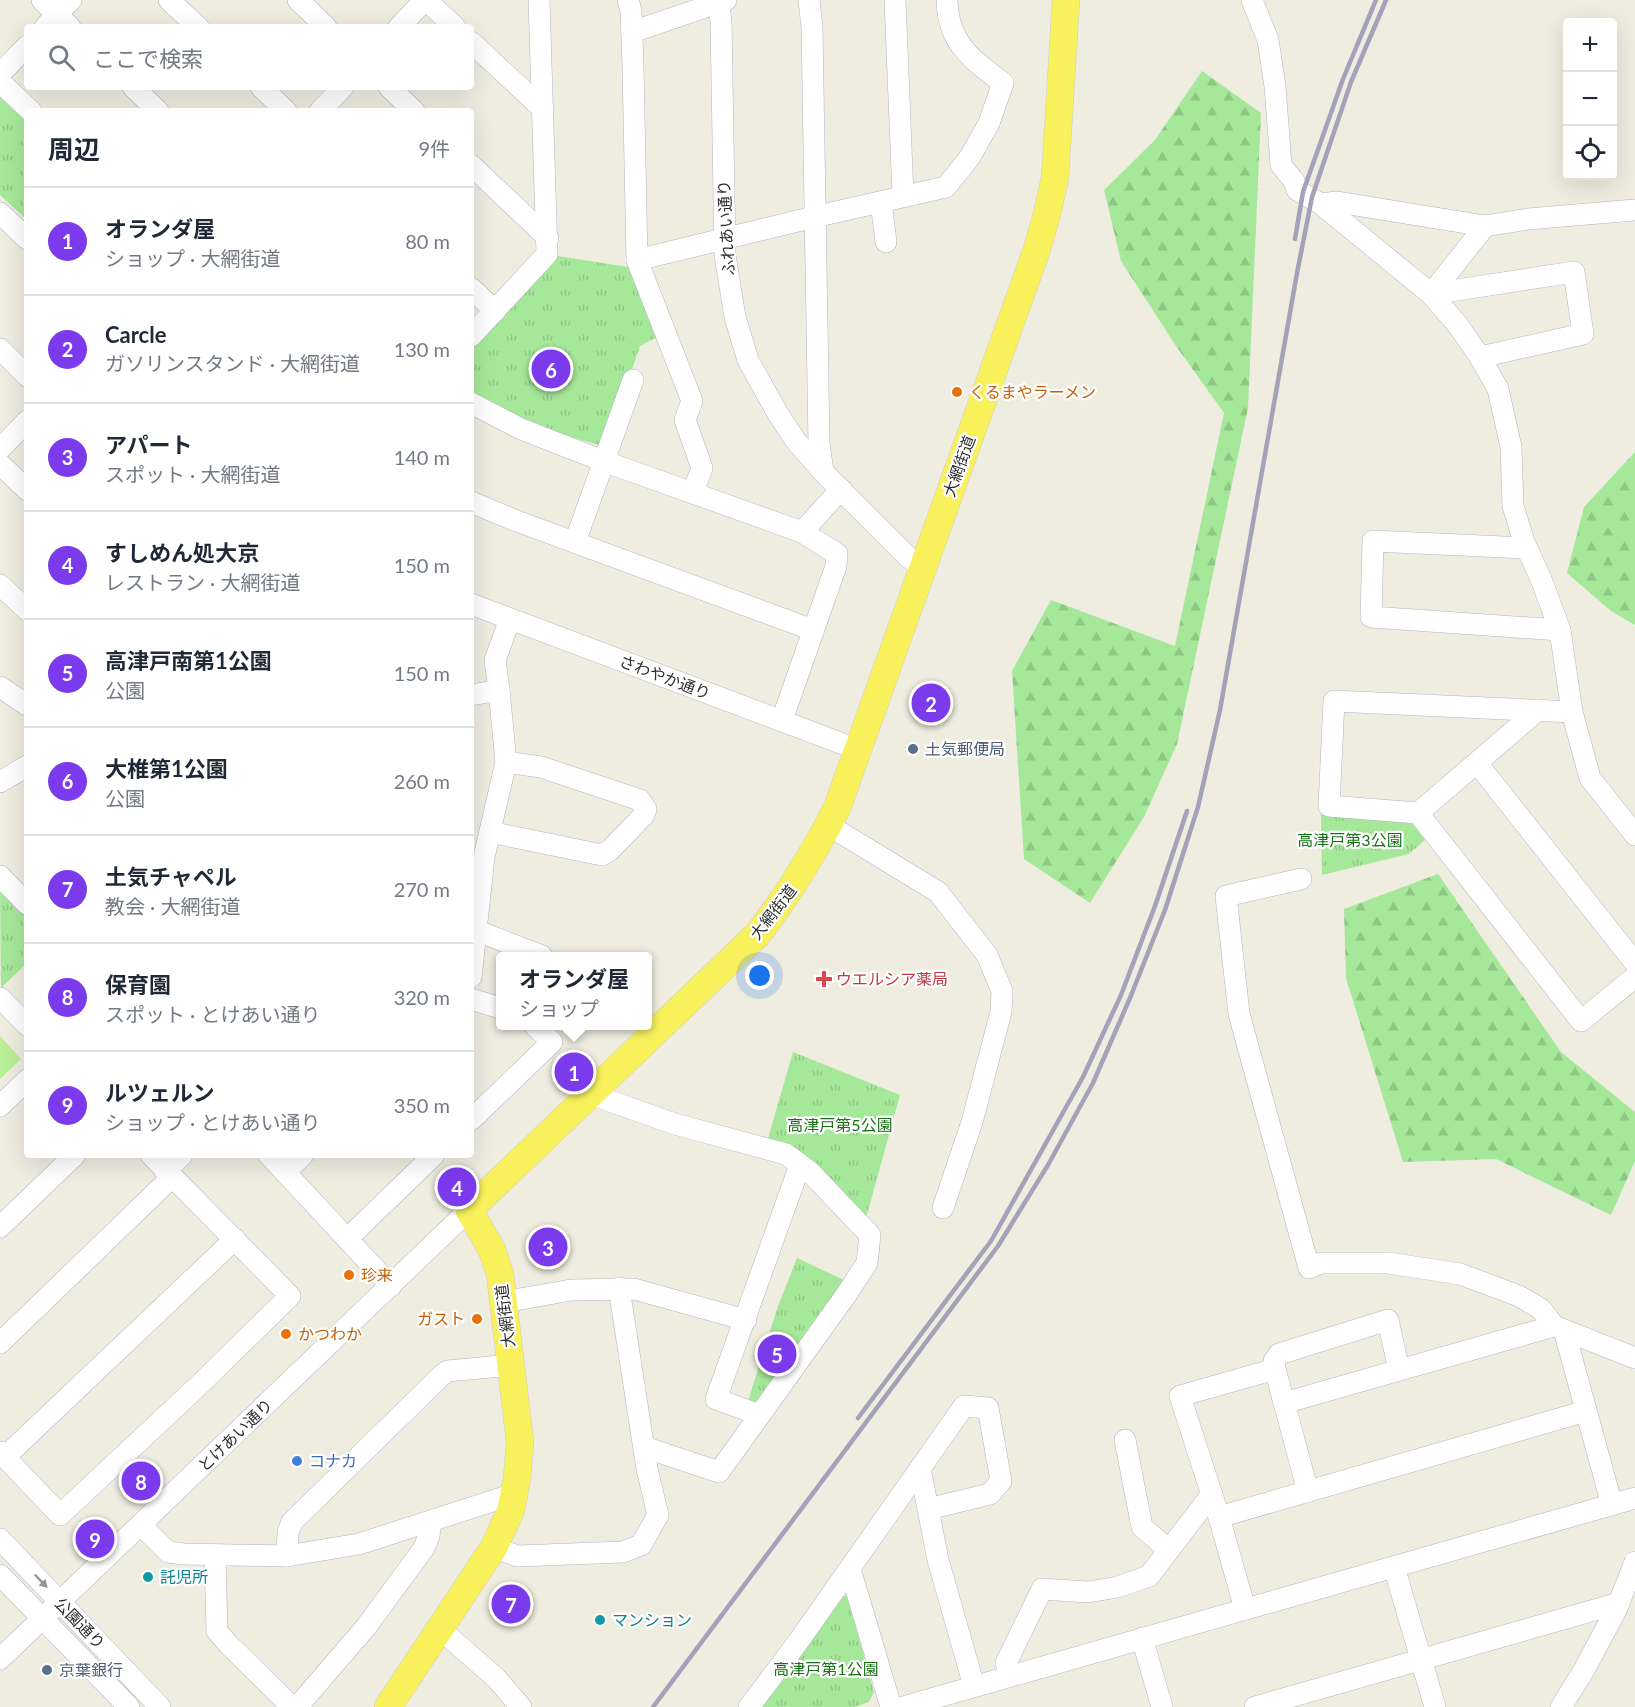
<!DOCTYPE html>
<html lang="ja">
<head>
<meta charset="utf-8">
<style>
  :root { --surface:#fff; --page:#f2f2f3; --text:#1f2937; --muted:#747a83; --line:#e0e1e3; --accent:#7c3aed }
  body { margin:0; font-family:Lato,"Noto Sans JP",sans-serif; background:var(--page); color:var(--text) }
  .controls { position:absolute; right:18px; top:18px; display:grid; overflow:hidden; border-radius:6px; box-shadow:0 6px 24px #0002 }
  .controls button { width:54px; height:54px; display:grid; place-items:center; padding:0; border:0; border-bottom:2px solid var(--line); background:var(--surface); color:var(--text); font:30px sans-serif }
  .you { position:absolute; left:760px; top:976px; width:21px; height:21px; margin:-15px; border:4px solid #fff; border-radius:50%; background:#1a73e8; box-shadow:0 0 0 9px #1a73e833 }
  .badge { display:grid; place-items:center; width:39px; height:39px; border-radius:50%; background:var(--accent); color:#fff; font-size:20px; font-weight:700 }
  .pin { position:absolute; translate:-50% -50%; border:3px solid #fff; box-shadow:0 2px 6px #0006 }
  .popup { position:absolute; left:496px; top:952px; width:156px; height:78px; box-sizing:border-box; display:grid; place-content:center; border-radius:6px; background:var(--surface); filter:drop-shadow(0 2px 4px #0005); font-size:20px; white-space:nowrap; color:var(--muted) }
  .popup b { font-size:22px; color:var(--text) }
  .popup::after { content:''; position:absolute; left:50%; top:100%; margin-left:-12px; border:12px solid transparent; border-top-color:var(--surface) }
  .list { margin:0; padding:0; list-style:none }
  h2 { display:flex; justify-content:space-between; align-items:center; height:78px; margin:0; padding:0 24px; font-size:26px }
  h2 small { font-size:20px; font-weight:400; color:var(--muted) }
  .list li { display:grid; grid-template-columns:39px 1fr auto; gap:18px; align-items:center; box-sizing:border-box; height:108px; padding:0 24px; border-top:2px solid var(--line) }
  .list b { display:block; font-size:22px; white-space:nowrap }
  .list p { margin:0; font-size:20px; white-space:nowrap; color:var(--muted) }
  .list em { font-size:20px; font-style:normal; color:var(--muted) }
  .icon { flex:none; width:33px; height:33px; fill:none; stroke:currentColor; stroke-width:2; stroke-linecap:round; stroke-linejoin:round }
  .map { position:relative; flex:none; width:1635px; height:1707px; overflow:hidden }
  .search { position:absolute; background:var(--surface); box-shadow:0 6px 24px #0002; left:24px; top:24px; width:450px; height:66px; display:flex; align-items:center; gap:15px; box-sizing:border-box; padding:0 21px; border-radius:6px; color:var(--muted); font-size:22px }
  .panel { position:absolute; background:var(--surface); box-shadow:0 6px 24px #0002; left:24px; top:108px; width:450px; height:1050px; border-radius:6px }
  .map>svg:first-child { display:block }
</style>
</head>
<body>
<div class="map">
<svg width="1635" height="1707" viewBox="0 0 1635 1707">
  <defs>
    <pattern id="grass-tufts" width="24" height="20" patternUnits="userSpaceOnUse" patternTransform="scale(1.5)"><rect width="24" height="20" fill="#a6e89a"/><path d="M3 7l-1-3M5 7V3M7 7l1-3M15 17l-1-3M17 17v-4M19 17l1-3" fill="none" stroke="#8fc785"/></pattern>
    <pattern id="forest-firs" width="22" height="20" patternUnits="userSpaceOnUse" patternTransform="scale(1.5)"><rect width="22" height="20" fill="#a6e89a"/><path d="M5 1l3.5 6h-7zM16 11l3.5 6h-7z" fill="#8fc785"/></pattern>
  </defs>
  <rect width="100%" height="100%" fill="#efece0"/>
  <g fill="url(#grass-tufts)">
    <polygon points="0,93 27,119 27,220 0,195"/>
    <polygon points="551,255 628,267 659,336 640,346 605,447 523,423 471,391 471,342"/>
    <polygon points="1321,811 1406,816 1425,840 1409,854 1322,875"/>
    <polygon points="0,884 27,912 27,963 1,988"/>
    <polygon points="793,1052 900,1095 866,1218 767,1142"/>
    <polygon points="797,1258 844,1280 755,1403 748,1401 778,1306"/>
    <polygon points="834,1595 847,1596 874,1692 869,1702 855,1707 750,1707"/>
  </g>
  <g fill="url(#forest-firs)">
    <polygon points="1202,71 1261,113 1248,408 1177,744 1144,817 1090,903 1024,859 1012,671 1051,600 1175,646 1224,413 1176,346 1121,261 1104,190 1155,140"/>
    <polygon points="1635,452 1635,625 1611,611 1567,573 1584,507"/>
    <polygon points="1438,874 1561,1052 1635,1112 1635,1161 1611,1215 1496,1159 1403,1162 1346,978 1344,909"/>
  </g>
  <polygon fill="#b9ef96" points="0,1036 21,1059 0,1079"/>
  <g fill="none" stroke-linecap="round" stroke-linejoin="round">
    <g stroke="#b4b4c1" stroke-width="22">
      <g id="minor">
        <polyline points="42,0 70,27"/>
        <polyline points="169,0 198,27"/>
        <polyline points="298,0 326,27"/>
        <polyline points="426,0 455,27"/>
        <polyline points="628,0 631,11 633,66 637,260 692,401 685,420 702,468 693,492"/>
        <polyline points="718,0 721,21 725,255 735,317 748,360 778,414 796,441 823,472 908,557 923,568"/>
        <polyline points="809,0 812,27 819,443 823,472"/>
        <polyline points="895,0 903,196"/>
        <polyline points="1252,0 1268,40 1275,86 1281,165 1294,181 1297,190 1321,204 1431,294 1457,324 1480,357 1498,389 1511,447 1513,506 1524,542 1541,579 1560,630 1572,712 1590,778 1635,835"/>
        <polyline points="45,27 71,0"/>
        <polyline points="399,27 425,0"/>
        <polyline points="632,32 726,0"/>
        <polyline points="471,42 542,108"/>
        <polyline points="0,74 27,46"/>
        <polyline points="0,82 31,111"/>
        <polyline points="133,87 158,111"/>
        <polyline points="261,87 286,111"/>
        <polyline points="389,87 414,111"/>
        <polyline points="320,111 343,87"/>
        <polyline points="471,165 548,238"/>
        <polyline points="881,202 886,242"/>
        <polyline points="1321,204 1337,202 1485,226 1528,219 1635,210"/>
        <polyline points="0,213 27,239"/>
        <path d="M637 260 814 217 946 187 970 157 989 123 1003 83C971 59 948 43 947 0"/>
        <polyline points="471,288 495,311"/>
        <polyline points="1431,294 1574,272 1583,334 1480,357"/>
        <polyline points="1431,294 1485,226"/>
        <polyline points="471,336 547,254 539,0"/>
        <polyline points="0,349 27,376"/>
        <polyline points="471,403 521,429 603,461 802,532 841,489"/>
        <polyline points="0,449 27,421"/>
        <polyline points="0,464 27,490"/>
        <polyline points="471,502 514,520 813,630"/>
        <polyline points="575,542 633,380"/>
        <polyline points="1527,548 1373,541 1371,617 1560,630"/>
        <polyline points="0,585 27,610"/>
        <polyline points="471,604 859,750"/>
        <polyline points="0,687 27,705"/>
        <polyline points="471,695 499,690 495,660 510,619"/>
        <polyline points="1538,710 1418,813 1329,806 1334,701 1572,712"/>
        <polyline points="782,720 836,566 837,554 802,532"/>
        <polyline points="1477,763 1635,963"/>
        <polyline points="0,782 27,766"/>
        <polyline points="1418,813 1581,1021 1635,977"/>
        <polyline points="828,825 938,892 987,955 1002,991 1001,1012 972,1122 943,1208"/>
        <polyline points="490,832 602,855 610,850 644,815 646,809 640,800 541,767 506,762"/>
        <polyline points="0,876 27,904"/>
        <polyline points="1301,879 1226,896 1239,1014 1309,1268 1321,1263 1388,1263 1460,1274 1519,1296 1541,1309 1554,1326 1635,1358"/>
        <polyline points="475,930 542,956"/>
        <polyline points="471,977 484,857 506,762 499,690"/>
        <polyline points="0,998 27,1025"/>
        <polyline points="471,999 500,1008"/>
        <polyline points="590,1094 675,1124 786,1154 810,1172 870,1235 867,1263 846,1295 719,1472 644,1447"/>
        <polyline points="0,1106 27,1080"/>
        <polyline points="471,1120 552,1042 535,1026"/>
        <polyline points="269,1155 391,1286"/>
        <polyline points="165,1171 182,1155"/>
        <polyline points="285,1172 303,1155"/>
        <polyline points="0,1227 75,1155"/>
        <polyline points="347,1239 434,1155"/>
        <polyline points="504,1302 571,1290 634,1289 746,1320"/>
        <polyline points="1564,1330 1612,1505"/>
        <polyline points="0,1343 171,1178"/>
        <polyline points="1275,1369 1274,1361 1279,1354 1388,1320 1399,1370"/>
        <polyline points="1284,1403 1554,1326"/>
        <polyline points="760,1415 716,1399 800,1165"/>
        <polyline points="1125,1440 1142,1527 1169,1550"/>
        <polyline points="0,1452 60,1515 196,1388 290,1296 151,1155"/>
        <polyline points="5,1457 235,1239"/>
        <polyline points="920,1468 938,1560 974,1686"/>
        <polyline points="1219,1517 1586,1411"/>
        <polyline points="141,1525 168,1552 184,1554 287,1556 359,1544 514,1494"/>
        <polyline points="0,1539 160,1707"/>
        <polyline points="494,1547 517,1556 623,1552 641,1545 658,1515 647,1469 619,1288"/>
        <polyline points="215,1555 217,1631 229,1645 291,1706 298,1706 366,1627 424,1548 429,1536 431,1521"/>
        <polyline points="287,1556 288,1532 292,1522 442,1375 448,1371 511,1365"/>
        <polyline points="1394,1567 1435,1707"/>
        <polyline points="850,1569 891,1707"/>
        <polyline points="0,1575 129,1707"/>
        <polyline points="1245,1609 1219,1517 1180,1396 1275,1369 1308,1492"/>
        <polyline points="440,1629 496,1678 521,1707"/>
        <polyline points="1142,1638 1162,1707"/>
        <polyline points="0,1659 469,1210"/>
        <polyline points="1011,1675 1006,1663 1042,1589 1088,1592 1118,1587 1149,1576 1212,1494"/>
        <polyline points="749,1707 798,1642 964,1406 988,1408 1001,1481 990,1494 928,1509"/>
        <polyline points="903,1707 1635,1498"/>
        <polyline points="1255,1707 1619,1603"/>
        <polyline points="1561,1707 1584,1670 1616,1610 1635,1562"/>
      </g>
    </g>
    <g stroke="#cdcdcd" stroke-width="28">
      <path id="major" d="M388 1707 494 1547 511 1510 517 1478 520 1442 500 1274 492 1250 469 1210 757 935C788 895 814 853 837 808L1037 249 1047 214 1055 178 1066 0"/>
    </g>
    <use href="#minor" stroke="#fff" stroke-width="21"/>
    <use href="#major" stroke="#f8f15c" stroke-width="27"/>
    <g stroke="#a3a2b9" stroke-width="4.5">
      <polyline points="1295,239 1303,192 1343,79 1376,0"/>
      <polyline points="858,1418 991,1241 1083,1077 1121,995 1155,906 1187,811"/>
      <polyline points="653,1707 998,1246 1048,1165 1093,1083 1130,998 1165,910 1198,807 1220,710 1297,273 1312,197 1351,82 1386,0"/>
    </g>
  </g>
  <defs><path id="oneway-solid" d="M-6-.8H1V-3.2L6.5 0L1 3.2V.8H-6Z" transform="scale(1.5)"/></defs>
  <use fill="#969696" href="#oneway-solid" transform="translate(41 1581) rotate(46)"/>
  <g fill="#e8710a" stroke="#fff" stroke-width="2">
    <circle cx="957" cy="392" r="6"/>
    <circle cx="349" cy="1275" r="6"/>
    <circle cx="477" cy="1319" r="6"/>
    <circle cx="286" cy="1334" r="6"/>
  </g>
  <g fill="#5c6f8a" stroke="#fff" stroke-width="2">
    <circle cx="913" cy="749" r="6"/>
    <circle cx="47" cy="1670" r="6"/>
  </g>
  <path fill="#e0444e" stroke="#fff" stroke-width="2" d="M821 970h6v6h6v6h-6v6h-6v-6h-6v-6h6z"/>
  <circle fill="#3f7fe0" stroke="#fff" stroke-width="2" cx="297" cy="1461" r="6"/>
  <g fill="#0f9aa8" stroke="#fff" stroke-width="2">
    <circle cx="148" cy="1577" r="6"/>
    <circle cx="600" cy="1620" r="6"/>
  </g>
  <g text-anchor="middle" stroke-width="4.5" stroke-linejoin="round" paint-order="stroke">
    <g font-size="16" fill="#2e2e2e" stroke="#fff">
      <text transform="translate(726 228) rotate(-93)" y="6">ふれあい通り</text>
      <text transform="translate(959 466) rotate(-70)" y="6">大網街道</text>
      <text transform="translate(665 677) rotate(21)" y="6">さわやか通り</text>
      <text transform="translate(773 912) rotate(-52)" y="6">大網街道</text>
      <text transform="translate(505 1316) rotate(-97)" y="6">大網街道</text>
      <text transform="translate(235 1435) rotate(-44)" y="6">とけあい通り</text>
      <text transform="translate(80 1623) rotate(46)" y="6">公園通り</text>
    </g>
    <g font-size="16" fill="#c56008" stroke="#fff" text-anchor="start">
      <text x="969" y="398">くるまやラーメン</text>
      <text x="361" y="1281">珍来</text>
      <text x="465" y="1325" text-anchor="end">ガスト</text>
      <text x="298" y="1340">かつわか</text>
    </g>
    <g font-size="16" fill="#4e5e75" stroke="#fff" text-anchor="start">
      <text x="925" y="755">土気郵便局</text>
      <text x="59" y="1676">京葉銀行</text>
    </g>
    <g font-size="16" fill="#197117" stroke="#fff">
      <text x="1350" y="846">高津戸第3公園</text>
      <text x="840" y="1131">高津戸第5公園</text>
      <text x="826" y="1675">高津戸第1公園</text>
    </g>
    <g font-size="16" fill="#be3a42" stroke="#fff" text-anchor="start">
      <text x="836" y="985">ウエルシア薬局</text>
    </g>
    <g font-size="16" fill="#366cbe" stroke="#fff" text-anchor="start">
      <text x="309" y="1467">コナカ</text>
    </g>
    <g font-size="16" fill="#0d838f" stroke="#fff" text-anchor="start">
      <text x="160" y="1583">託児所</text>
      <text x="612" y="1626">マンション</text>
    </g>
  </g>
</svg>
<div class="controls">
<button>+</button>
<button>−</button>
<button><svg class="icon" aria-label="locate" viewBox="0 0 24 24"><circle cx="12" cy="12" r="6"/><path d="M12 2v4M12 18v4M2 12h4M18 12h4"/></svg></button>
</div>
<div class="you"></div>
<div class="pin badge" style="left:574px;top:1072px">1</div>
<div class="popup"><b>オランダ屋</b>ショップ</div>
<div class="pin badge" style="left:931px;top:703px">2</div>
<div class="pin badge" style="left:548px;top:1247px">3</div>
<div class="pin badge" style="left:457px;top:1187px">4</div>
<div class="pin badge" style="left:777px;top:1354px">5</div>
<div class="pin badge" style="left:551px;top:369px">6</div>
<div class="pin badge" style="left:511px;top:1604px">7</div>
<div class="pin badge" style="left:141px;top:1481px">8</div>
<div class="pin badge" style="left:95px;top:1539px">9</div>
<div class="search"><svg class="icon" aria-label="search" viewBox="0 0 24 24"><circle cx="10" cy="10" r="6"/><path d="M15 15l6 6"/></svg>ここで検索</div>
<section class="panel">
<h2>周辺<small>9件</small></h2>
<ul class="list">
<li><span class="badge">1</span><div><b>オランダ屋</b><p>ショップ · 大網街道</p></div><em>80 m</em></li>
<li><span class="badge">2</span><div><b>Carcle</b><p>ガソリンスタンド · 大網街道</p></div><em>130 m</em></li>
<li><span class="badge">3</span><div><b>アパート</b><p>スポット · 大網街道</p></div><em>140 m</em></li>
<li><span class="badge">4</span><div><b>すしめん処大京</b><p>レストラン · 大網街道</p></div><em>150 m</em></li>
<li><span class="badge">5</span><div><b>高津戸南第1公園</b><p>公園</p></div><em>150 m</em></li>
<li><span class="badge">6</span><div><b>大椎第1公園</b><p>公園</p></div><em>260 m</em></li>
<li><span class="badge">7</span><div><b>土気チャペル</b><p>教会 · 大網街道</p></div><em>270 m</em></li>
<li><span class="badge">8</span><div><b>保育園</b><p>スポット · とけあい通り</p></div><em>320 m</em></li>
<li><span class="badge">9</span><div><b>ルツェルン</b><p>ショップ · とけあい通り</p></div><em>350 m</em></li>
</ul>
</section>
</div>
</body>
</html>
